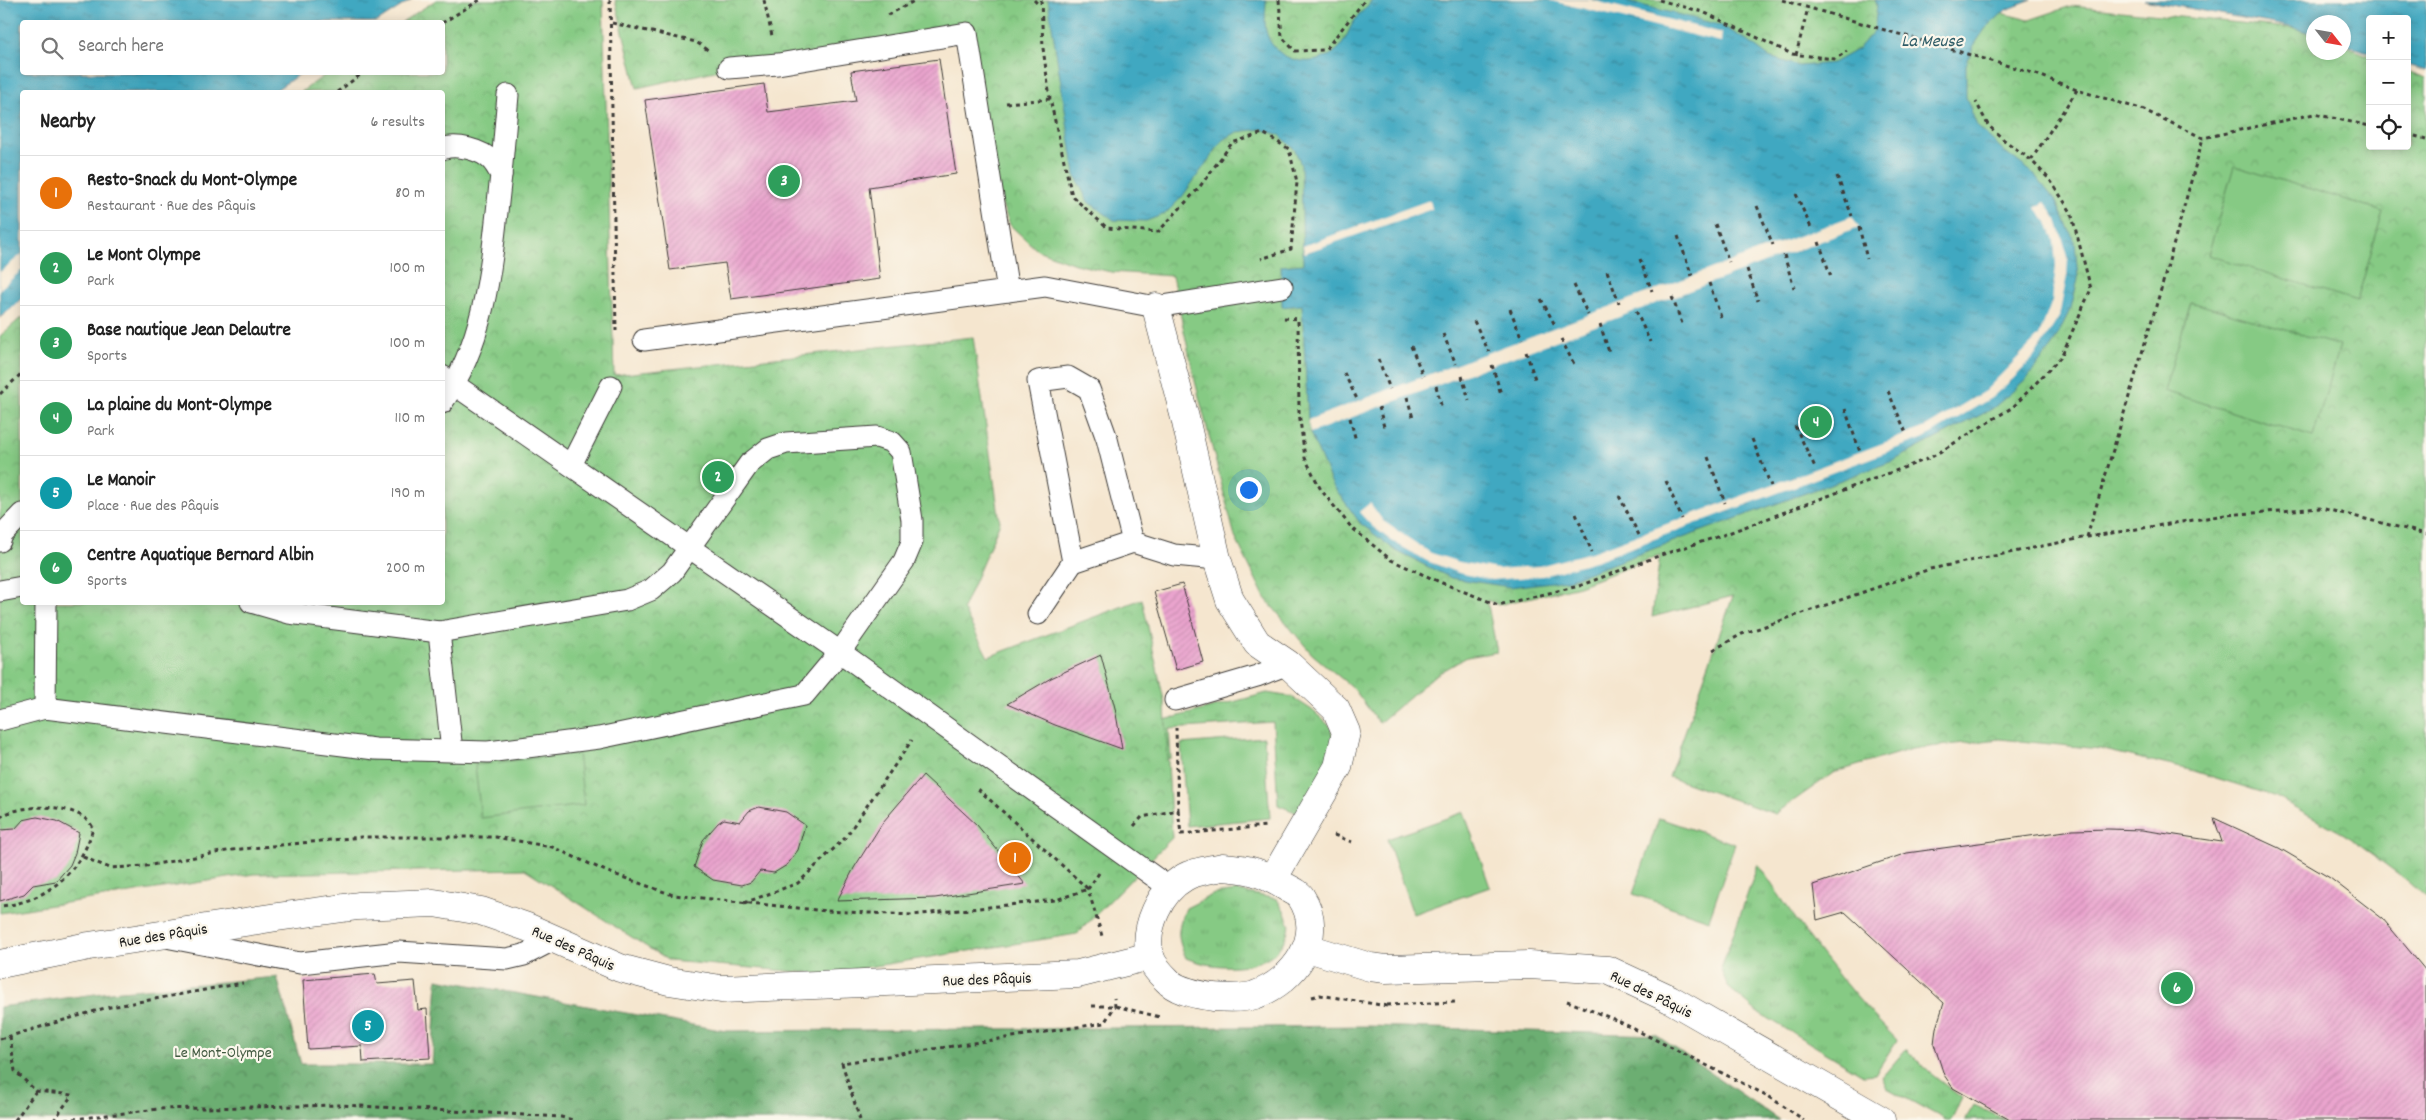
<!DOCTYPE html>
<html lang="en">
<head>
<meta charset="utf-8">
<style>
  :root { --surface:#fff; --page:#f2f2f2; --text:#222; --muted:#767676; --line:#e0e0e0; --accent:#c8321e }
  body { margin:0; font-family:Dekko,sans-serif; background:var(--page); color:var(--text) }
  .controls { position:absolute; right:15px; top:15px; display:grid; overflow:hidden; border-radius:5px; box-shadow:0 2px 12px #0003 }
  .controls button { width:45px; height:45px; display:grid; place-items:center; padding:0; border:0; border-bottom:1px solid var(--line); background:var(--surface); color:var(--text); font:25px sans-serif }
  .compass { position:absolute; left:2306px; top:15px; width:45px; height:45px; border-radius:50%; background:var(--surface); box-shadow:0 2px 12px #0003; rotate:121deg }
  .you { position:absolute; left:1248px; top:489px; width:18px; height:18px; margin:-12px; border:4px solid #fff; border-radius:50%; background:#1a73e8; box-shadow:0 0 0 8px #1a73e833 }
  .badge { display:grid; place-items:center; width:32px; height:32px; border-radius:50%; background:var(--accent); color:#fff; font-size:16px; font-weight:700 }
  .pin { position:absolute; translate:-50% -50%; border:2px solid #fff; box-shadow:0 1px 5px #0006 }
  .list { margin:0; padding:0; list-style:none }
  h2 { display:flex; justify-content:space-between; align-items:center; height:65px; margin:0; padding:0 20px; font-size:21px }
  h2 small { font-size:16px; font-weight:400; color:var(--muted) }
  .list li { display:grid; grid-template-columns:32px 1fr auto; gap:15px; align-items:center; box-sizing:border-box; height:75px; padding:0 20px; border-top:1px solid var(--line) }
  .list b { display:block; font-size:19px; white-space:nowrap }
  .list p { margin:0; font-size:16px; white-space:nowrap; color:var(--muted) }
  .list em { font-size:16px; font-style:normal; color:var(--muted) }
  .icon { flex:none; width:28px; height:28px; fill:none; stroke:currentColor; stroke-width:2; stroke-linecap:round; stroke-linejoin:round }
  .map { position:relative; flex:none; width:2426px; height:1120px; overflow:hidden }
  .search { position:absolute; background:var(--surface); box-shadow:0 2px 12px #0003; left:20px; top:20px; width:425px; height:55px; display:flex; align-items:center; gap:12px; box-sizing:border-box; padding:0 18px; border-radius:5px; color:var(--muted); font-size:19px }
  .panel { position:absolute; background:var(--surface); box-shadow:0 2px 12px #0003; left:20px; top:90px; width:425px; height:515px; border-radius:5px }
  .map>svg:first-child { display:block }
</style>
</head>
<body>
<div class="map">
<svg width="2426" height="1120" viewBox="0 0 2426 1120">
  <defs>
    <pattern id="grass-tufts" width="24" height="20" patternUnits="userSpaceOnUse" patternTransform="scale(1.25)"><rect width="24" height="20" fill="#86ca84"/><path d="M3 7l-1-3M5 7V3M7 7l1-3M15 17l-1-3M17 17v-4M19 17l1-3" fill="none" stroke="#73ad71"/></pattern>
    <pattern id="forest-crowns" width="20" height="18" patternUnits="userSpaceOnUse" patternTransform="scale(1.25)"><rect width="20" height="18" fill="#6cae72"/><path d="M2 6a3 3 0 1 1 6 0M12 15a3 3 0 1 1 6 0" fill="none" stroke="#588d5d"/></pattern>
    <pattern id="park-crowns" width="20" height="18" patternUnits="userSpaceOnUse" patternTransform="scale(1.25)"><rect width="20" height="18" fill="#86ca84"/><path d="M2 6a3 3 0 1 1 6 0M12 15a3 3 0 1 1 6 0" fill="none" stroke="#73ad71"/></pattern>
    <pattern id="water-ripples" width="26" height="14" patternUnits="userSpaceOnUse" patternTransform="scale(1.25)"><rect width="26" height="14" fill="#41a8c1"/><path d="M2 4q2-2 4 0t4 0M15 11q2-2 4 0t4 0" fill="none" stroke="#36889c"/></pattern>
    <pattern id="building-hatch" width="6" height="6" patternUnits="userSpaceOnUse" patternTransform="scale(1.25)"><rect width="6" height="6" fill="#eaa4ce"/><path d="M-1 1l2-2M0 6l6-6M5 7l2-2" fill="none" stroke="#c88db0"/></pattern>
  </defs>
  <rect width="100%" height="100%" fill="#fbf7ec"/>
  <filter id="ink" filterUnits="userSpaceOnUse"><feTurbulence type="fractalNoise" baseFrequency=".02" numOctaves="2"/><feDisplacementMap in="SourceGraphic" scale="10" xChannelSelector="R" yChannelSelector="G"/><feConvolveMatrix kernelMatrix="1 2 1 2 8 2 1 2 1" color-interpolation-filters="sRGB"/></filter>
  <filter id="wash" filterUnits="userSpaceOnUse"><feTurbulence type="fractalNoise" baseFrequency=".0096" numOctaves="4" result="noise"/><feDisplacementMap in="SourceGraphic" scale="20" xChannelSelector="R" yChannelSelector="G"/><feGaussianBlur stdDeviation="1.12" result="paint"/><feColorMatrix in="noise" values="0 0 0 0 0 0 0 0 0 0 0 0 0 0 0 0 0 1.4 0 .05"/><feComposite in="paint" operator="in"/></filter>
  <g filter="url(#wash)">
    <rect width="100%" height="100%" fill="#f5e6cf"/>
    <g fill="url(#grass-tufts)" stroke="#517350">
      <polygon points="1267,693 1292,697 1312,710 1331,727 1335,752 1300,814 1278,805 1273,722 1169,729 1171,758 1140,761 1153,723"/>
      <path d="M1758 864C1800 927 1843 987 1897 1040L1875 1074 1863 1075 1756 1011 1728 987 1721 969Z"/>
      <path d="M1238 891 1277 899 1285 913 1290 926C1287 932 1286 939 1282 944 1265 973 1212 969 1186 958 1176 936 1177 930 1186 908L1214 894Z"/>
      <polygon points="1906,1049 1930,1073 1962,1098 1951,1120 1946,1120 1887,1088 1882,1077"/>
      <polygon points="1974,1105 2006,1120 1965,1120"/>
    </g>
    <polygon fill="url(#forest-crowns)" stroke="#446547" points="277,977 301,1064 432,1064 437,979 726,1031 1370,1026 1656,1035 1779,1120 0,1120 0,1007 110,992"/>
    <g fill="url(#park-crowns)" stroke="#517350">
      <polygon points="436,0 603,0 614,375 973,337 1000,522 963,609 988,657 1142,599 1165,705 1172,838 1077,934 824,974 669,961 525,869 254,874 0,913 0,336 22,317 22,602 442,602 442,92 301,92 328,73 442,72 442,22 402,22"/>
      <polygon points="615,0 1949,0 2029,20 2071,6 2299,29 2313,35 2314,52 2344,52 2344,46 2370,56 2370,146 2407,146 2407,71 2426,78 2426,897 2408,881 2344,834 2274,796 2194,771 2100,749 2000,739 1912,749 1833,773 1775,814 1669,777 1733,596 1652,617 1660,555 1579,586 1498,605 1487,600 1497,652 1467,657 1434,676 1379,723 1354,689 1312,654 1265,598 1235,537 1195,381 1172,276 1111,272 1075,264 1037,250 1010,225 989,172 967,33 729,68 637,88"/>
    </g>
    <g fill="#86ca84" stroke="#517350">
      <polygon points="2234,166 2383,211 2357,301 2208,255"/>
      <polygon points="2191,302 2340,346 2313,437 2164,391"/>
      <polygon points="1264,737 1270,818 1187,826 1181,744"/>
      <polygon points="578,753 584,805 481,818 475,765"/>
      <polygon points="1464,812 1490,887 1413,914 1387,839"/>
      <polygon points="1659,818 1735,844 1709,920 1633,894"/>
    </g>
    <g fill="url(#water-ripples)" stroke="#2e626e">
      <polygon points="0,0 411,0 377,22 22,22 22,72 301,73 273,92 22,92 22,299 0,318"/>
      <path d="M1048 0H1266C1266 9 1264 22 1266 31 1274 64 1318 71 1340 47 1346 40 1349 28 1355 20 1360 13 1367 7 1372 0H1621L1720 25 1745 39 1769 57 1799 66 1833 63 1858 49 1874 31 1877 5 1875 0H2032L2006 10 1985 29 1973 47 1966 65V97L1977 126 2004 151 2033 173 2055 200 2075 242 2078 279 2071 308 2052 346 2026 380 1992 409 1893 461 1568 580 1510 587 1451 578 1396 551 1360 523 1332 484 1310 433 1308 420 1302 305 1282 307 1281 266 1303 264 1301 165 1295 150 1280 135 1261 129 1237 132 1222 141 1182 197 1165 214 1146 221 1114 220 1088 202 1075 175Z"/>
      <polygon points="2144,0 2426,0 2426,71 2407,65 2407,19 2370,19 2370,53 2344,44 2344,22 2314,22 2313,34 2291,27"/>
    </g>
    <g fill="#f5e6cf">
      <polygon points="1548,0 1591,0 1722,33 1721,42"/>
      <polygon points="1430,200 1432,209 1304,253 1303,246"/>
      <polygon points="2045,202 2057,220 2068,257 2067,275 2059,317 2034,357 2015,377 1991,398 1924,438 1598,560 1543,576 1492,580 1459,573 1427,561 1392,541 1372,526 1359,512 1370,503 1383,521 1408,538 1431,553 1459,562 1497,569 1539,566 1592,552 1926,427 1985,391 2039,336 2052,301 2056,266 2054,241 2047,222 2036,208"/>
      <polygon points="1852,216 1859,227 1310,433 1308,420"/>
      <polygon points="22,254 22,270 0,289 0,272"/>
    </g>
    <g id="blocks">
      <g fill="url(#building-hatch)">
        <polygon points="939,59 956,174 869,187 880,279 731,299 725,263 670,270 645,100 764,84 768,112 856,101 851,71"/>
        <polygon points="1182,584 1203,662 1176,670 1154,592"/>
        <polygon points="1101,655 1115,708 1122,749 1055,725 1007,704 1051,678"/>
        <polygon points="923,775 977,825 1025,884 935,898 837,901 854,868 883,822"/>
        <polygon points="759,807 786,812 805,825 798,850 787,865 774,873 760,871 751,882 742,885 713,880 694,867 703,840 718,823 724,819 740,822 749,811"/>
        <polygon points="37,817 57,821 79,833 75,853 70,865 56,881 33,885 24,894 0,901 0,830 15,829 23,820"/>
        <polygon points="2214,818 2279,848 2330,878 2383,919 2426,971 2426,1120 2010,1120 1953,1088 1944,1075 1934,1044 1936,1028 1944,1003 1845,912 1817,920 1813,885 1907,853 2073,830 2108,829 2142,830 2222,842"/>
        <polygon points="375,974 377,984 415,981 418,1010 427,1009 430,1058 363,1062 362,1046 308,1049 303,980"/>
      </g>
    </g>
  </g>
  <g filter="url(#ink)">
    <use href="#blocks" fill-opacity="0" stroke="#3d3a37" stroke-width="1"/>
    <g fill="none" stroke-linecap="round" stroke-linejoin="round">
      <g stroke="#3d3a37" stroke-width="23">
        <g id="service">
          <polyline points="729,68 778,64 967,33 1008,291"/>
          <path d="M442 149C456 143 482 150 492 161 496 165 498 170 501 175 492 253 489 337 442 403"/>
          <polyline points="501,175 508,95"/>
          <polyline points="644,340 1045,286 1156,307 1282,287"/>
          <polyline points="442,376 840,652 1170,888"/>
          <polyline points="571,465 611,386"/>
          <polyline points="0,541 2,535 22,514"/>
          <polyline points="1133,542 1073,562 1038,381 1068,377 1089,389 1107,439 1133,542 1174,555 1217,559"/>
          <polyline points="0,591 22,587"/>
          <polyline points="1038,614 1073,562"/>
          <polyline points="439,632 452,751"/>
          <polyline points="1175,700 1257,676 1288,664"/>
          <polyline points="45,708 46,602"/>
          <polyline points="0,720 45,708 375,749 488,752 599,738 804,695 840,652 904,561 912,542 912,520 901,452 892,442 877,437 786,443 768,449 749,464 672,572 651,590 627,600 439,632 289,613 251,602"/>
          <polyline points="171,938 300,963 399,952 507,959 524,955 555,939"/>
        </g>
      </g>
      <g stroke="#3d3a37" stroke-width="29">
        <g id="minor">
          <polyline points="1156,307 1185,418 1217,559 1230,600 1257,643 1288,664 1336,709 1346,732 1338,767 1273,879"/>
          <path d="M1222 867C1251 869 1261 872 1286 887 1291 890 1299 893 1301 897 1327 937 1294 981 1255 995 1242 999 1226 998 1213 997 1200 995 1181 992 1170 983 1162 975 1153 967 1150 956 1143 928 1160 891 1185 877 1196 871 1210 870 1222 867Z"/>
          <polyline points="1308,948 1370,967 1386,969 1529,965 1608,970 1670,999 1881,1120"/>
          <polyline points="0,964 89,946 277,917 358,906 434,903 481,911 527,927 620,968 669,981 721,989 1078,974 1150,956"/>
        </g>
      </g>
      <g stroke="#3d3a37" stroke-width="3" stroke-dasharray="4 4" stroke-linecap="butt">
        <polyline points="610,0 616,331"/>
        <polyline points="764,0 772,36"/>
        <polyline points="1034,0 1039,5"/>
        <polyline points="1041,0 1043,48 1050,99 1072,196 1107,228 1158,232 1198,189 1232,143 1263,133 1289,149 1297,182 1291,249 1261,259"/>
        <polyline points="1279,0 1282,37 1295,51 1325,50 1365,0"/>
        <polyline points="1659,0 1703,12 1792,54 1835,59 1847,51"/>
        <polyline points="1782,0 2036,74 2077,90 2144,110 2203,138 2314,114 2370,126"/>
        <polyline points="888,15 916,0"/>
        <polyline points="442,23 480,0"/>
        <polyline points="612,23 696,42 708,50"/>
        <polyline points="1796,55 1808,8"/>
        <polyline points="337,92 364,72"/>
        <polyline points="1006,103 1050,99"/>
        <polyline points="2407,134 2426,139"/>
        <polyline points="2031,160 2077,90"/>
        <polyline points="1837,176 1852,216"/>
        <polyline points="1796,194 1812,230"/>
        <polyline points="1757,206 1773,245"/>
        <polyline points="1715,224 1729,262"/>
        <polyline points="1859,227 1867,259"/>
        <polyline points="1678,236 1692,276"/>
        <polyline points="1819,242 1831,277"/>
        <polyline points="1784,255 1794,288"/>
        <polyline points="1640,259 1652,291"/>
        <polyline points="1747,269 1758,301"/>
        <polyline points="1607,271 1619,303"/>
        <polyline points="1709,283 1721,317"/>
        <polyline points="1574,285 1588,315"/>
        <polyline points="1672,297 1683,326"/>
        <polyline points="1541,299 1556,327"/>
        <polyline points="1510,309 1522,339"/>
        <polyline points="1636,311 1650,342"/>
        <polyline points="1284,318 1298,319 1299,412 1305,458 1321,490 1351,527 1391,560 1442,583 1498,605 1579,586 1661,555 1723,535 1930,458 2013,407 2061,357 2091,289 2071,212 2050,180 2031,160 2004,140 1988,125 1976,102"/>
        <polyline points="1474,321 1489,352"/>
        <polyline points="1600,324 1609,352"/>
        <polyline points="1443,334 1456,364"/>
        <polyline points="1561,339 1574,364"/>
        <polyline points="1411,346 1423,376"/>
        <polyline points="1526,352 1536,382"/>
        <polyline points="1378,359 1390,389"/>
        <polyline points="1492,365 1501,394"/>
        <polyline points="1344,373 1358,401"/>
        <polyline points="1462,376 1469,400"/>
        <polyline points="1436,386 1442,409"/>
        <polyline points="1888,391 1907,435"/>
        <polyline points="0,394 22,373"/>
        <polyline points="1407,397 1413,418"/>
        <polyline points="1379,407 1384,427"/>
        <polyline points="1845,409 1860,452"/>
        <polyline points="1350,418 1356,441"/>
        <polyline points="1795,426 1816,469"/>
        <polyline points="1752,439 1771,486"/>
        <polyline points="1708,457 1725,503"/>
        <polyline points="1666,481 1682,519"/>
        <polyline points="1619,496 1639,535"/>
        <polyline points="1576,514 1592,552"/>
        <polyline points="2087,537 2162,286 2203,138"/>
        <polyline points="1713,650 1742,634 1930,569 2087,537 2225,515 2321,508 2426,534"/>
        <polyline points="1178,810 1181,834 1267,826"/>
        <path d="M0 817C22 803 81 802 93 828 82 871 45 903 0 906"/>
        <polyline points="1134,826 1142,817 1178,810 1176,728"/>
        <polyline points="1334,835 1352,842"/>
        <polyline points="83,857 110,868 146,866 232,850 361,837 495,837 552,847 608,872 673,895 826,911 912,915 1056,900 1088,889 978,789"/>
        <polyline points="1099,873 1088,889 1102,936"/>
        <polyline points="744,903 798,883 845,838 912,740"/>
        <polyline points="1312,997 1320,995 1387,1006"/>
        <polyline points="1567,1001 1616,1020 1768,1096 1804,1120"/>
        <polyline points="1387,1005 1455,1002"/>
        <polyline points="1092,1006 1115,1006 1160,1017"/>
        <polyline points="10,1036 15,1071 36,1091 72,1095 54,1120"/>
        <polyline points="0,1039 105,1008 243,983"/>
        <polyline points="15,1120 36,1091"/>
        <polyline points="65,1120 158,1109 341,1105 561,1117 573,1120"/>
        <polyline points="860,1120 842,1063 1104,1023 1115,1006 1114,998"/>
      </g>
      <use href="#service" stroke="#fff" stroke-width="21"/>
      <use href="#minor" stroke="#fff" stroke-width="28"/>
    </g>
  </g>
  <g text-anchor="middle" stroke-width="4.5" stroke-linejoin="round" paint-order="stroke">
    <g font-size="16" fill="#1c1c1c" stroke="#fbf7ec">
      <text transform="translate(163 934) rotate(-9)" y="6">Rue des Pâquis</text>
      <text transform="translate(574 947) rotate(24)" y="6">Rue des Pâquis</text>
      <text transform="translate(987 978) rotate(-2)" y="6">Rue des Pâquis</text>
      <text transform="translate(1652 993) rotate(26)" y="6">Rue des Pâquis</text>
    </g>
    <g font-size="16" fill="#415940" stroke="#fbf7ec">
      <text x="223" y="1057">Le Mont-Olympe</text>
    </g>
    <g font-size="18" font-style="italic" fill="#2d5b66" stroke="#fbf7ec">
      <text x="1932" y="46">La Meuse</text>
    </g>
  </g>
</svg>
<div class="controls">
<button>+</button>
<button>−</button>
<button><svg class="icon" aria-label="locate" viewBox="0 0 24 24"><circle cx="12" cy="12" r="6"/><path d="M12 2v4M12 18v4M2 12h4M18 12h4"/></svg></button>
</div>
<svg class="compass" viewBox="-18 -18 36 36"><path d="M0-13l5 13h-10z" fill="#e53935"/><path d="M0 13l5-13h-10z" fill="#767676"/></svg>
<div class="you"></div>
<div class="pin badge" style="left:1015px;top:858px;background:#e8710a">1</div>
<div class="pin badge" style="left:718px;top:477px;background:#2e9e5b">2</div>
<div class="pin badge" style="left:784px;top:181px;background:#2e9e5b">3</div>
<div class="pin badge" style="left:1816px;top:422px;background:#2e9e5b">4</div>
<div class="pin badge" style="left:368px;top:1026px;background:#0f9aa8">5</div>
<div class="pin badge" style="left:2177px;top:988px;background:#2e9e5b">6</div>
<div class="search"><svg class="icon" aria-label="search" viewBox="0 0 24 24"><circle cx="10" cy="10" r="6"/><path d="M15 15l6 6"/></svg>Search here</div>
<section class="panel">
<h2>Nearby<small>6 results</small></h2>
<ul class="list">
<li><span class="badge" style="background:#e8710a">1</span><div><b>Resto-Snack du Mont-Olympe</b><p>Restaurant · Rue des Pâquis</p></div><em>80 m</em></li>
<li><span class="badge" style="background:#2e9e5b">2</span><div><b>Le Mont Olympe</b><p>Park</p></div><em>100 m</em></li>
<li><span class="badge" style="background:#2e9e5b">3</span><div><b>Base nautique Jean Delautre</b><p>Sports</p></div><em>100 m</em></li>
<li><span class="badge" style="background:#2e9e5b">4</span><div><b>La plaine du Mont-Olympe</b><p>Park</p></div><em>110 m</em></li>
<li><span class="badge" style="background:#0f9aa8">5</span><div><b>Le Manoir</b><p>Place · Rue des Pâquis</p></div><em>190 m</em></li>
<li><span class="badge" style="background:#2e9e5b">6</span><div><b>Centre Aquatique Bernard Albin</b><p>Sports</p></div><em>200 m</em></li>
</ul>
</section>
</div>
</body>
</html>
